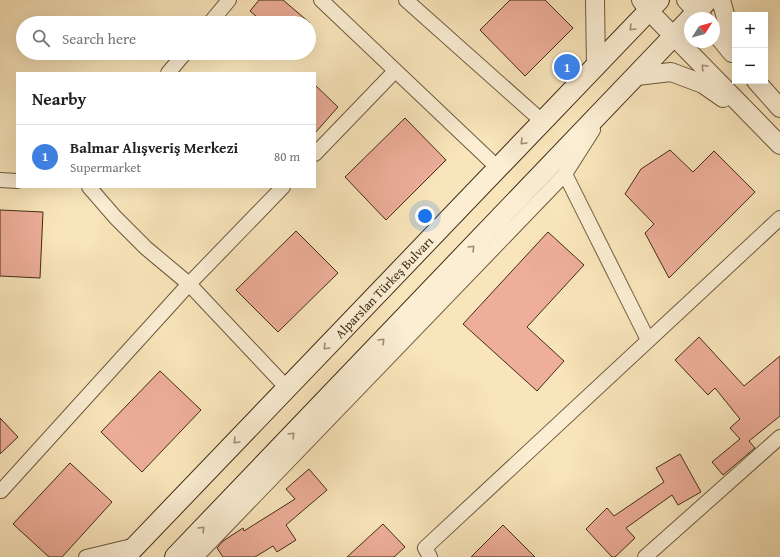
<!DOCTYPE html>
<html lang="en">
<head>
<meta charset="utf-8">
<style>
  :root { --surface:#fff; --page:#f6f6f6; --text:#222; --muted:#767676; --line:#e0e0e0; --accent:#8f2418 }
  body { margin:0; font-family:"Gentium Book Plus",serif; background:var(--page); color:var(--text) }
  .controls { position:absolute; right:12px; top:12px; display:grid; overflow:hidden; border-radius:0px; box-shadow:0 4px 16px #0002 }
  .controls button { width:36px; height:36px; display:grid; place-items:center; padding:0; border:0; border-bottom:1px solid var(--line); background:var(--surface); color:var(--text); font:20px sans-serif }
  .compass { position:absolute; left:684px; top:12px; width:36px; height:36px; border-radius:50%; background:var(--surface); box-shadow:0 4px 16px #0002; rotate:54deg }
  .you { position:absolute; left:425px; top:216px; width:14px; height:14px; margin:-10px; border:3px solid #fff; border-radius:50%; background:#1a73e8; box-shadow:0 0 0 6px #1a73e833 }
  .badge { display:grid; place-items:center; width:26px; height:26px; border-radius:50%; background:var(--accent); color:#fff; font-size:13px; font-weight:700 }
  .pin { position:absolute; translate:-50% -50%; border:2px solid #fff; box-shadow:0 1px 4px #0006 }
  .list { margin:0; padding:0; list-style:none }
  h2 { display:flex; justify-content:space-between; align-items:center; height:52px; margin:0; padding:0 16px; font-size:17px }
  h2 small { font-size:13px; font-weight:400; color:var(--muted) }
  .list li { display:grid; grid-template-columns:26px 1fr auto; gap:12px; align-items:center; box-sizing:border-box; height:64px; padding:0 16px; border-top:1px solid var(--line) }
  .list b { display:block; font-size:15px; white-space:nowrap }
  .list p { margin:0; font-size:13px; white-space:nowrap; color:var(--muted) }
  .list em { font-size:13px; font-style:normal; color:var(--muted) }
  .icon { flex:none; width:22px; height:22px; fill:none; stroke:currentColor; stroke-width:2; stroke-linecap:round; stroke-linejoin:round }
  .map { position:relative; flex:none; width:780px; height:557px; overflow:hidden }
  .search { position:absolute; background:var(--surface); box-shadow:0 4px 16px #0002; left:16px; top:16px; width:300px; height:44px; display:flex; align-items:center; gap:10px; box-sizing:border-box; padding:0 14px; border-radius:22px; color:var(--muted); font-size:15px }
  .panel { position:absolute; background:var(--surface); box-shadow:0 4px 16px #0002; left:16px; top:72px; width:300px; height:116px; border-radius:0px }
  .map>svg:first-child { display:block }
</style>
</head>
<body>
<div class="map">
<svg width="780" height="557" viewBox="0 0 780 557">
  <rect width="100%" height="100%" fill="#f9e5bb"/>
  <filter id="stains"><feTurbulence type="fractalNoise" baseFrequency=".005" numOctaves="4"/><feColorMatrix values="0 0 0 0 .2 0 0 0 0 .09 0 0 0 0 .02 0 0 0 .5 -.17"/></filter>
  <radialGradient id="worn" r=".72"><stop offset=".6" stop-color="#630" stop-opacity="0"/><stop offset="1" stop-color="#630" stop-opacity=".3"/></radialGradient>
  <g fill="#eeae9a" stroke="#412c16">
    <polygon points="259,0 283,0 310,23 264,23 250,11"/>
    <polygon points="510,0 545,0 573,28 525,76 480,30"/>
    <polygon points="315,85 338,107 315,133"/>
    <polygon points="405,118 446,160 386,220 345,177"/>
    <polygon points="670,150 693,172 714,151 755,192 669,278 645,233 654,224 625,194 641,169"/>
    <polygon points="0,210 43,212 40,278 0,276"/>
    <polygon points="296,231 338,273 278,332 236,290"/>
    <polygon points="548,232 584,265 527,327 564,361 537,391 463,324"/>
    <polygon points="699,337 744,386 780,356 780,416 749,441 755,448 723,475 712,462 740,439 730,428 740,419 715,388 708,395 675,360"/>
    <polygon points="160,371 201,410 142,472 101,432"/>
    <polygon points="0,418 18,437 0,454"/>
    <polygon points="680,454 701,492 678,505 672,495 626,528 635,538 615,557 612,557 586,529 607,508 614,516 664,482 656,468"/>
    <polygon points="70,463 112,502 62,557 49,557 13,524"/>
    <polygon points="309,469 327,490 286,525 296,540 277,552 273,546 255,557 223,557 217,548 223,541 243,528 244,531 295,499 286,489"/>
    <polygon points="383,524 405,547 394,557 347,557"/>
    <polygon points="503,525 535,557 471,557"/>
  </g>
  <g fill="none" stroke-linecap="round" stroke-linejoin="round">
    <g stroke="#6f5a3f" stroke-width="16">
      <g id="minor">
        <polyline points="321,0 498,168"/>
        <polyline points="406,0 543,122"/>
        <polyline points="210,23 229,0"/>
        <polyline points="168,73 185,53"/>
        <polyline points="315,154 395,71"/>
        <polyline points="565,174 648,340"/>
        <polyline points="0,180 17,181"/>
        <polyline points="89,187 115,217 146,248 189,284 287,388"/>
        <polyline points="1,491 189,284 283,187"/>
        <polyline points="86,557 136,545"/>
        <polyline points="196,557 565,174 593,130"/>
        <polyline points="430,557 425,548 780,218"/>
        <polyline points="645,557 780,437"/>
      </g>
    </g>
    <g stroke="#6f5a3f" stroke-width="20">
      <g id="tertiary">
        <polyline points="595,0 596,67"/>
        <polyline points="641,0 649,11 780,145"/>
        <polyline points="686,0 703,18"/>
        <polyline points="721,0 735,50"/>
        <polyline points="714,31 732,53"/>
        <polyline points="637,76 671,72 703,84 723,98"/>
        <polyline points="756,81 780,108"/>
      </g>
    </g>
    <g stroke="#412c16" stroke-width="22">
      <g id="secondary">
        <polyline points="691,18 708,0"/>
        <path id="s1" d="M125 557 659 0"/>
        <polyline points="175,557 690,19"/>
      </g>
    </g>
    <use href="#minor" stroke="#fbeed3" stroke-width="14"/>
    <use href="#tertiary" stroke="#fbeed3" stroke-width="18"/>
    <use href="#secondary" stroke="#fbeed3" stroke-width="20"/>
  </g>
  <defs><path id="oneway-chevron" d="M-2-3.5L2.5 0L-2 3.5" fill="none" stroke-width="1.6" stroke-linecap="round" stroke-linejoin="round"/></defs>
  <g stroke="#9e8d74">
    <use href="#oneway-chevron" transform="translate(632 28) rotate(134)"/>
    <use href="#oneway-chevron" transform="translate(704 67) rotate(-134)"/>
    <use href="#oneway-chevron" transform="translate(523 142) rotate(134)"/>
    <use href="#oneway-chevron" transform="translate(472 248) rotate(-46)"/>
    <use href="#oneway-chevron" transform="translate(382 341) rotate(-46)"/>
    <use href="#oneway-chevron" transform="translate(326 347) rotate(134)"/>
    <use href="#oneway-chevron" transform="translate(292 435) rotate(-46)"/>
    <use href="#oneway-chevron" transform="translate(236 441) rotate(134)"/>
    <use href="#oneway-chevron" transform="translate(202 529) rotate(-46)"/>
  </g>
  <g text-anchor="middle" stroke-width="3" stroke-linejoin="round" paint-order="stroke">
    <g font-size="13" fill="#412c16" stroke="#fbeed3">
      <text dy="5" stroke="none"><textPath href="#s1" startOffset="374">Alparslan Türkeş Bulvarı</textPath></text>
    </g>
  </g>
  <rect width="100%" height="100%" filter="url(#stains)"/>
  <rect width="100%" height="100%" fill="url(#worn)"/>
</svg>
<div class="controls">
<button>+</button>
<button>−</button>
</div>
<svg class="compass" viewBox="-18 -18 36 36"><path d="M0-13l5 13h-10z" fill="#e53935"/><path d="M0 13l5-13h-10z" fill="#767676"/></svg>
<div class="you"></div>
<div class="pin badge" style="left:567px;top:67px;background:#3f7fe0">1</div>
<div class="search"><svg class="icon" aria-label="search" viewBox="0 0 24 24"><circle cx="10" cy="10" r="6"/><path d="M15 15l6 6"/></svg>Search here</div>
<section class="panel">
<h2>Nearby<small></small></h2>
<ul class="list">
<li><span class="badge" style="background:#3f7fe0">1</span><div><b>Balmar Alışveriş Merkezi</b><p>Supermarket</p></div><em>80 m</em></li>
</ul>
</section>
</div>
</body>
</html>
